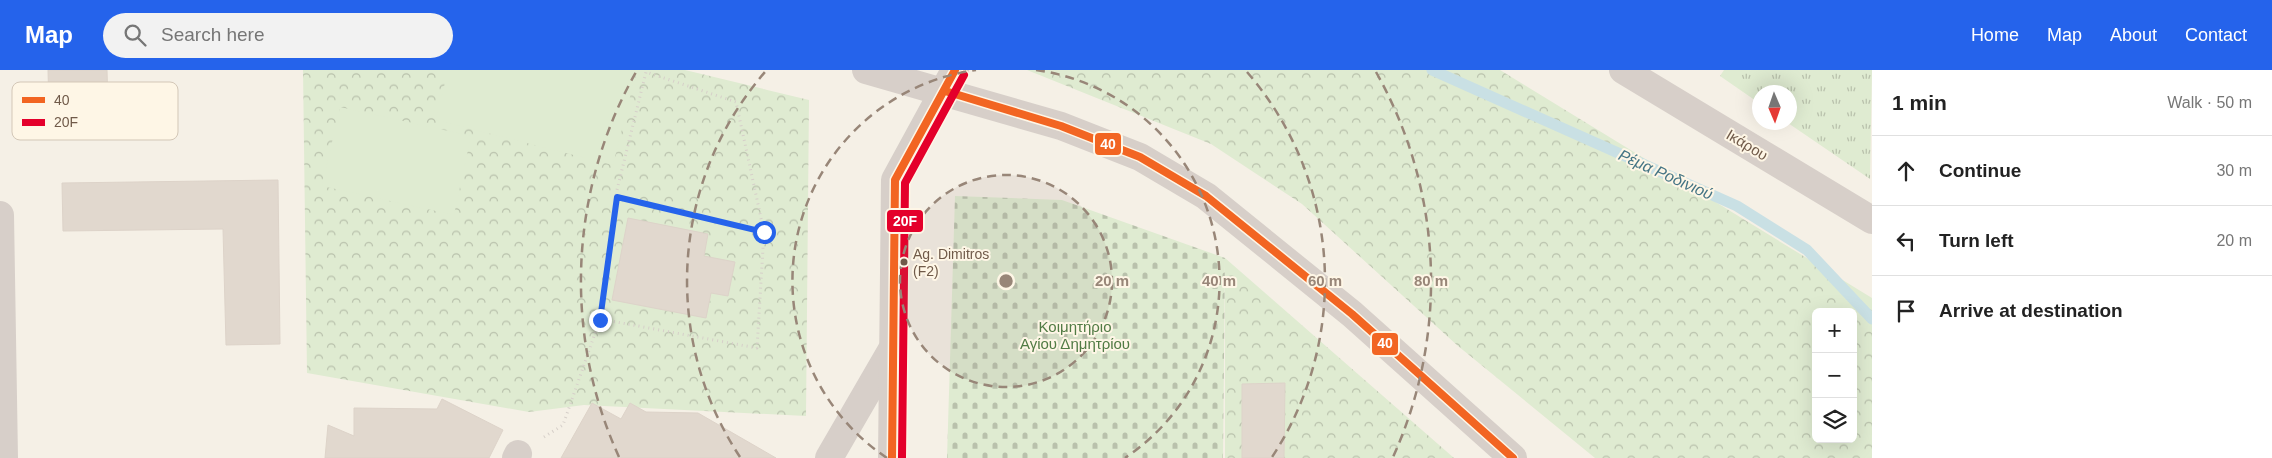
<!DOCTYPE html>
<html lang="en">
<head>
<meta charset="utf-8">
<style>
  :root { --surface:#fff; --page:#f2f2f2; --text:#222; --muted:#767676; --line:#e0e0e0; --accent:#2563eb }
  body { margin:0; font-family:Arial,sans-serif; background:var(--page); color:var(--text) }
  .controls { position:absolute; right:15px; bottom:15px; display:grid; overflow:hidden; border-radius:8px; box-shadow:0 5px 20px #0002 }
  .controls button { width:45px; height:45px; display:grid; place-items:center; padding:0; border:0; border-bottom:1px solid var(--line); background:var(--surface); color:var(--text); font:25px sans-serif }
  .compass { position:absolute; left:1752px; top:15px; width:45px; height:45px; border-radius:50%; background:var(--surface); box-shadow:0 5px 20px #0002; rotate:178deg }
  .stop { position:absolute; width:15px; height:15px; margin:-11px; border:4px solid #2563eb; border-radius:50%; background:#fff }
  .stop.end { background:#2563eb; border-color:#fff; box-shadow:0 1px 5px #0008 }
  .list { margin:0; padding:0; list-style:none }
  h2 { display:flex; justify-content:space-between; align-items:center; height:65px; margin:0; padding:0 20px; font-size:21px }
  h2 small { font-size:16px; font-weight:400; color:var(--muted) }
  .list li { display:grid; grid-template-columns:32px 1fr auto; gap:15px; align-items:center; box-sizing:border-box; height:70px; padding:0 20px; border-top:1px solid var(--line) }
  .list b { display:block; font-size:19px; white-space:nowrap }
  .list em { font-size:16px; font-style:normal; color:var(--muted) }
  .icon { flex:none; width:28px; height:28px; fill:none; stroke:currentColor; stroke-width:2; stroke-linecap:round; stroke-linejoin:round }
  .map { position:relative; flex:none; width:1872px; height:388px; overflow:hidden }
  header { display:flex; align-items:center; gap:30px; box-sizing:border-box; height:70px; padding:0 25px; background:var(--accent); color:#fff }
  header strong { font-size:24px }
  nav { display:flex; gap:28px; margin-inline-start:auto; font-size:18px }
  .search { width:350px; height:45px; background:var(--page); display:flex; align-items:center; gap:12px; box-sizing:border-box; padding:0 18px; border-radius:28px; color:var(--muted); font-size:19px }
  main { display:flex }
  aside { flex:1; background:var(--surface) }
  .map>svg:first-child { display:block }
</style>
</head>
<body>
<header>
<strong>Map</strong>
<div class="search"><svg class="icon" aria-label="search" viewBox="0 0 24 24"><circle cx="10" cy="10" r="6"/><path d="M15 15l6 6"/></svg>Search here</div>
<nav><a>Home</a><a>Map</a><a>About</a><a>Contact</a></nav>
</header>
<main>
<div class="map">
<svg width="1872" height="388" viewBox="0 0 1872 388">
  <defs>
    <pattern id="grass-tufts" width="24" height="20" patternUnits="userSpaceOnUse" patternTransform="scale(1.25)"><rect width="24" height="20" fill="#dfebd1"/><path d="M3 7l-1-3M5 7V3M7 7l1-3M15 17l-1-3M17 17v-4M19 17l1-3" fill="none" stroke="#b9c1ac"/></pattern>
    <pattern id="cemetery-stones" width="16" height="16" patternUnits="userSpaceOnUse" patternTransform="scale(1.25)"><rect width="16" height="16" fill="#dfebd1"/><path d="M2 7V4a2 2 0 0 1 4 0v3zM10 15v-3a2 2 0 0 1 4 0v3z" fill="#b9c1ac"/></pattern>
    <pattern id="park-crowns" width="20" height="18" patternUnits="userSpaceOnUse" patternTransform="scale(1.25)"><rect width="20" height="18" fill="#dfebd1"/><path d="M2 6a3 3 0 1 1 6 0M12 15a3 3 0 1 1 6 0" fill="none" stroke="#b9c1ac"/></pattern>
  </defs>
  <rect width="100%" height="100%" fill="#f5f0e6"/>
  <polygon fill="url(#grass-tufts)" points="1724,0 1872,0 1870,109 1788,53 1790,52 1790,22 1760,22 1759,33 1720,6"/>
  <polygon fill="url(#cemetery-stones)" points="955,126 1062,130 1225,188 1223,388 947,388"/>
  <g fill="url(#park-crowns)" fill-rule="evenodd">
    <polygon points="303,0 685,0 809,30 806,346 584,335 529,342 307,303"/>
    <path d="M1027 0H1500L1872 228V388H1595L1458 276 1302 134 1211 74ZM1816 242H1853V369H1816Z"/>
    <polygon points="1225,188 1454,388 1225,388"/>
  </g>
  <g fill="#dfebd1">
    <polygon points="448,0 625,0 636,3 613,95 436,50"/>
    <polygon points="340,37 471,66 454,145 322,116"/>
  </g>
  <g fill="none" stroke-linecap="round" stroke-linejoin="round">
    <polyline stroke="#c9e0e4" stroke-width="11" points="1432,0 1737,136 1807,180 1872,249"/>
  </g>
  <g fill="#e1d8ce" stroke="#ddd3c9">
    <polygon points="48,0 107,0 108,39 49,40"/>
    <polygon points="278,110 280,274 226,275 223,159 63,161 62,113"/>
    <polygon points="628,148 708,164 704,186 735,192 728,226 711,223 706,248 612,230"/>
    <polygon points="1285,313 1284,388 1242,388 1242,314"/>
    <polygon points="442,329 503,360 489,388 325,388 328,355 354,366 354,338 437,339"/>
    <polygon points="592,333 621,349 630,333 646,342 698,343 776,388 561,388"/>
  </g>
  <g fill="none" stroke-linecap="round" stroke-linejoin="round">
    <g stroke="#d6cfc9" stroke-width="3" stroke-dasharray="1 4" stroke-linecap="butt">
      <polyline points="617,127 764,162"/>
      <polyline points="544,367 563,355 600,249 617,120 646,2 736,32 764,162 757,278 600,249"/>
    </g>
    <g stroke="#d7cfc9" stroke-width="28">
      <polyline points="1623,0 1872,150"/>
      <polyline points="0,145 4,388"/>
      <polyline points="516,388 518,384"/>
    </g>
    <g stroke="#d7cfc9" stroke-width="28">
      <polyline points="866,0 1061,56 1140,87 1206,126 1352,244 1513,388"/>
      <polyline points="829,388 891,281"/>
      <polyline points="892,388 895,110 955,0"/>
    </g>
    <g stroke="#fef6e6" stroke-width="11">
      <g id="bus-1">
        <polyline points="945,21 1061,56 1140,87 1206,126 1352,244 1513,388"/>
        <polyline points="892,388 895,110 955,0"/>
      </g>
    </g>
    <g stroke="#fef6e6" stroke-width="11">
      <polyline id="bus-2" points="902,388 905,113 964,5"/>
    </g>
    <use href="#bus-1" stroke="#f26522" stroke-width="8"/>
    <use href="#bus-2" stroke="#e4002b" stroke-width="8"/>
  </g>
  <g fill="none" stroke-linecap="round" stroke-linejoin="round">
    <polyline stroke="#2563eb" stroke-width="6" points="600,250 617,127 764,162"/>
  </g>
  <circle cx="1006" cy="211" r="106" fill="#988678" fill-opacity=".12"/>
  <g fill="none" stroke="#988678" stroke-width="2.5" stroke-dasharray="9 6">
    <circle cx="1006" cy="211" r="106"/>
    <path d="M887 388A213 213 0 0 1 976 0M1036 0A213 213 0 0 1 1125 388"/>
    <path d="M740 387A319 319 0 0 1 765 2M1247 2A319 319 0 0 1 1272 387"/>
    <path d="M619 387A425 425 0 0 1 636 2M1376 2A425 425 0 0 1 1393 387"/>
  </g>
  <circle fill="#705a49" stroke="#fef6e6" stroke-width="2" cx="904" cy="192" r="4.5"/>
  <g text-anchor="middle" stroke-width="4" stroke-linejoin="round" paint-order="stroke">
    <g font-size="14" fill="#705a49" stroke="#fef6e6" text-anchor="start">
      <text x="913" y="189">Ag. Dimitros<tspan x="913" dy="17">(F2)</tspan></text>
    </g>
    <g font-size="15" fill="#705a49" stroke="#fef6e6">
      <text transform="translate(1747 75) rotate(31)" y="5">Ικάρου</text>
    </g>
    <g font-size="15" fill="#517b44" stroke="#fef6e6">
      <text x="1075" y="262">Κοιμητήριο<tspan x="1075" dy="17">Αγίου Δημητρίου</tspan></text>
    </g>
    <g font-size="16" font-style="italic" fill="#447484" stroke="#fef6e6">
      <text transform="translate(1666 104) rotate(24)" y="6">Ρέμα Ροδινιού</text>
    </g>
  </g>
  <rect x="12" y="12" width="166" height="58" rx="8" fill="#fef6e6" stroke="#d3c7b7" stroke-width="1"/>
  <rect x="22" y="27" width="23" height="6" fill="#f26522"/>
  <rect x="22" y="49" width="23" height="7" fill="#e4002b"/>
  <g font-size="14" fill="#705a49">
    <text x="54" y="35">40</text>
    <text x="54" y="57">20F</text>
  </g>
  <circle cx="1006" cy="211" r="8" fill="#988678" stroke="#fef6e6" stroke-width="2.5"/>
  <g font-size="15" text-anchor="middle" font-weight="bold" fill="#988678" stroke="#fef6e6" stroke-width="4" stroke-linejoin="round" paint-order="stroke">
    <text x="1112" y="216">20 m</text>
    <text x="1219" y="216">40 m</text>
    <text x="1325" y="216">60 m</text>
    <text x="1431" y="216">80 m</text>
  </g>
  <g stroke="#fef6e6" stroke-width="2">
    <rect x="1094" y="62" width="28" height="24" rx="5" fill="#f26522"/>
    <rect x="886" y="139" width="38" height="24" rx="5" fill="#e4002b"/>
    <rect x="1371" y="262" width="28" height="24" rx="5" fill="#f26522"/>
  </g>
  <g font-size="14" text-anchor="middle" font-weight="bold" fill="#fff">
    <text x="1108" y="79">40</text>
    <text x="905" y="156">20F</text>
    <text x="1385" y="278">40</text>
  </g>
</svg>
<div class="controls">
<button>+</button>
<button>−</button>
<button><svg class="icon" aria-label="layers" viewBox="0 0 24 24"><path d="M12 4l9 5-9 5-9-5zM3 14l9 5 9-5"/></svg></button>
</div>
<svg class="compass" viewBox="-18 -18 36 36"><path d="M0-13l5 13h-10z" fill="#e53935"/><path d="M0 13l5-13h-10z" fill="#767676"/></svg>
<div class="stop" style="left:764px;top:162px"></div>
<div class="stop end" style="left:600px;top:250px"></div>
</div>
<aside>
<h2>1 min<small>Walk · 50 m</small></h2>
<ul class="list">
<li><svg class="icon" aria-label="ahead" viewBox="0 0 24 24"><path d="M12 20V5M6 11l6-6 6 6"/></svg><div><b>Continue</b></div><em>30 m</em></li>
<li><svg class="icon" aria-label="left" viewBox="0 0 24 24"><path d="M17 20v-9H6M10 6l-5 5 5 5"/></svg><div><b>Turn left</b></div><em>20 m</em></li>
<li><svg class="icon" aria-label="arrive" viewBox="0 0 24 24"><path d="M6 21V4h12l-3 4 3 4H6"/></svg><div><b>Arrive at destination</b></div></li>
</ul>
</aside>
</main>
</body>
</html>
